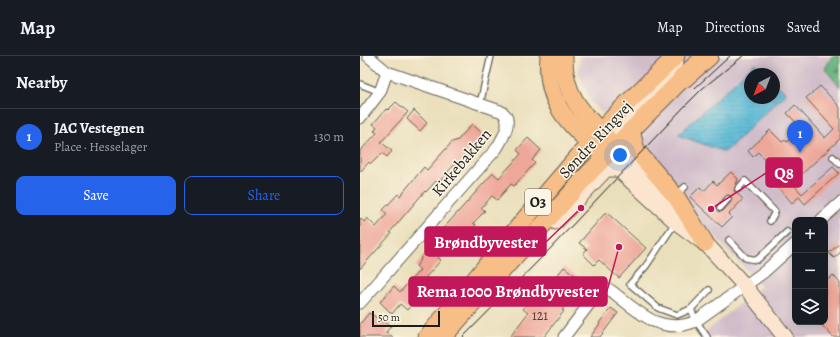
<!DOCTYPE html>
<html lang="en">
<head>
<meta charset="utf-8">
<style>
  :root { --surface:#171b24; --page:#242831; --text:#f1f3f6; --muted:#9ea1a6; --line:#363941; --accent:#2563eb }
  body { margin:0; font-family:Alegreya,serif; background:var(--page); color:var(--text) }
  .controls { position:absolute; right:12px; bottom:12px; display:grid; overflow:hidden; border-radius:8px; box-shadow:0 2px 10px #0003 }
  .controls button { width:36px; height:36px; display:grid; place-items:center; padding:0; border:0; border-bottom:1px solid var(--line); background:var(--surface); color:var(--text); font:20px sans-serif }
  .compass { position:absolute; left:384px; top:12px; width:36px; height:36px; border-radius:50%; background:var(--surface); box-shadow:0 2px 10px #0003; rotate:222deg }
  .scale { position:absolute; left:12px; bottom:10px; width:68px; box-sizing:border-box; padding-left:4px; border:2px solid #1c1c1c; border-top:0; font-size:11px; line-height:14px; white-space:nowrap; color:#1c1c1c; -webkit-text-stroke:3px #fcf5e5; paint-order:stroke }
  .you { position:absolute; left:260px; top:99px; width:14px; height:14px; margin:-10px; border:3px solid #fff; border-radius:50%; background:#1a73e8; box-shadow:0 0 0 6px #1a73e833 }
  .badge { display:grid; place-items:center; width:26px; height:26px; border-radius:50%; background:var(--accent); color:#fff; font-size:13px; font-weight:700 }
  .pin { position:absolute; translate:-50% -33px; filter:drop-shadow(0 1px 2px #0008) }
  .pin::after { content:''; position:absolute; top:21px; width:14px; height:12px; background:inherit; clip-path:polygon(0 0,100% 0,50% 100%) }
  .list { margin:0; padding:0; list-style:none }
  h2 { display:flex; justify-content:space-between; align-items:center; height:52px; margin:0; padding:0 16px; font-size:17px }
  h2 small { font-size:13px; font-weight:400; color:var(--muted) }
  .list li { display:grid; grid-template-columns:26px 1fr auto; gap:12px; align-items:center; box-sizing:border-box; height:56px; padding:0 16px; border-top:1px solid var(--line) }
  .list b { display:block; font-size:15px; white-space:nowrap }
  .list p { margin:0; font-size:13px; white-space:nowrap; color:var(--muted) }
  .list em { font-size:13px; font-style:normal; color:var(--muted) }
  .actions { display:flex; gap:8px; padding:12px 16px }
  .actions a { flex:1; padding:9px 0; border:1px solid var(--accent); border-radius:8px; text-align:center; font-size:14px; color:var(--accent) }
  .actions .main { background:var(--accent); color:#fff }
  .icon { flex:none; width:22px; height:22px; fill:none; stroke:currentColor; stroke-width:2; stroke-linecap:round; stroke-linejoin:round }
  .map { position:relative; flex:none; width:480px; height:281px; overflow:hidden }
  header { display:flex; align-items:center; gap:24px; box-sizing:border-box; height:56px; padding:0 20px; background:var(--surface); border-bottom:1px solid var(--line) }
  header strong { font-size:19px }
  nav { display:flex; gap:22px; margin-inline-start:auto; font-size:14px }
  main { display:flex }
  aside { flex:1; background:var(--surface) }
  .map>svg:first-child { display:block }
</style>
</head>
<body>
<header>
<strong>Map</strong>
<nav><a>Map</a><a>Directions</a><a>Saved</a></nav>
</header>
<main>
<aside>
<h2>Nearby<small></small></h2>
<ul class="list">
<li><span class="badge">1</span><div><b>JAC Vestegnen</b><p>Place · Hesselager</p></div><em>130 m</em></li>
</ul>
<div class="actions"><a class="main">Save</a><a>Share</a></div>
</aside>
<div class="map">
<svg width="480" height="281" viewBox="0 0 480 281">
  <defs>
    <pattern id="forest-firs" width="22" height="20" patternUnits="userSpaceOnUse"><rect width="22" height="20" fill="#65b27d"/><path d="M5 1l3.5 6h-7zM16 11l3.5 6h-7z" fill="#529066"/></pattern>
    <pattern id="water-rules" width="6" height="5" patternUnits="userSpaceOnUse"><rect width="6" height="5" fill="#59bad7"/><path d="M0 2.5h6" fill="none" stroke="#4d9fb8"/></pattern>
  </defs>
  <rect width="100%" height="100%" fill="#fcf5e5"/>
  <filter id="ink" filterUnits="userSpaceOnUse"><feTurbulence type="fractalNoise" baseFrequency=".025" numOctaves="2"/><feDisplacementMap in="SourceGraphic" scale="8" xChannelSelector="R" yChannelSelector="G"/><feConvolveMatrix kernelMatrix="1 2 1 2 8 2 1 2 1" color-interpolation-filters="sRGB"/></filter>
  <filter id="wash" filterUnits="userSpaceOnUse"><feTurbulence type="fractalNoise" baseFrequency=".012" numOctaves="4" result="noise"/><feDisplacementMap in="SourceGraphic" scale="16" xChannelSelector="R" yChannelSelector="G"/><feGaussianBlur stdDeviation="0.9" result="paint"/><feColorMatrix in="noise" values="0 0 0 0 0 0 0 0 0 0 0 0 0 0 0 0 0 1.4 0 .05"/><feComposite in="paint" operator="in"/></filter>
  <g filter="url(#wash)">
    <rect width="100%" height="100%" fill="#eadfbb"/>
    <path fill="#d1bdca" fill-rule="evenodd" d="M220 0H473L465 13 480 31V281H340L401 230 231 45 218 16ZM390 18H414V42H390ZM435 164H465V266H435Z"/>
    <polygon fill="url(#forest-firs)" stroke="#40674c" points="472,0 480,0 480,31 465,13"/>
    <polygon fill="url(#water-rules)" stroke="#3a6b7a" points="395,7 406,18 390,18 390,42 414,42 414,26 426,37 365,96 318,79"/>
    <g id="blocks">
      <g fill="#eda698" fill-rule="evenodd">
        <polygon points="460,30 480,51 480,83 432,127 442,138 473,111 479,117 445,148 439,141 432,147 413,125 420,120 398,96 393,101 388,95 410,74 422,86 425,84 427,86 442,73 427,57 435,49 465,82 474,73 446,42"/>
        <polygon points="36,46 48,56 21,86 32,95 27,101 22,97 11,108 9,106 0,116 0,95 17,77 14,75 17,71 13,68 26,53 28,54"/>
        <polygon points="54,54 67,67 60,75 47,63"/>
        <polygon points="112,68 124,79 110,95 112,96 98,112 94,109 78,127 76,125 66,136 65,135 30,176 32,177 0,213 0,162 4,166 7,162 16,171 27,158 23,154 38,138 40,140 64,111 67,114 92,86 98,84"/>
        <polygon points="168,82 181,94 172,104 175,107 154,130 151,128 137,144 132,140 121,152 125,155 113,167 116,169 104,182 96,177 87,187 89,189 78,202 81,204 65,222 67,224 63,228 66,231 47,254 40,248 32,258 20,246 34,230 40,236 60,214 56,210 61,204 60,203 71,191 72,185 133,117 139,122 161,98 157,94"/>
        <path d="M371 116 378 123 374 135 383 143 369 158 372 161 362 171 330 141 340 131 344 135 353 125 357 129ZM367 139 371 140V146L363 155H358L357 150Z"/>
        <polygon points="246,156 286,192 259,222 239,204 234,209 223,198 227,193 219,187"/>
        <polygon points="480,187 480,197 474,202 469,197"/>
        <polygon points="204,211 219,222 205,241 209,244 202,254 204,255 184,281 150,281 168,257 163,253 177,236 188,244 202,225 196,221"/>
        <polygon points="473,219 480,227 480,281 473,281 459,266 465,266 465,227"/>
        <polygon points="251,252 258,257 240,281 230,281 240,268 239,267"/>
        <polygon points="9,257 31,270 26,276 33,281 0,281 0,268"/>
      </g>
    </g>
  </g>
  <g filter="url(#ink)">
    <use href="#blocks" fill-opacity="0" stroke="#646054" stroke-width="1"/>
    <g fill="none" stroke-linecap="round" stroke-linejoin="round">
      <g stroke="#646054" stroke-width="8">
        <g id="lane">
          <polyline points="0,28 20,36"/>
          <polyline points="120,48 131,0"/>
          <polyline points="473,101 480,108"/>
          <polyline points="378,133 385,125 415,156 410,165"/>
          <polyline points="316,139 325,131"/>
          <polyline points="360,152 368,143"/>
          <polyline points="315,167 286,210 270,228 298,252 317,259 331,253 349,234"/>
          <polyline points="369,184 386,202 397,204 427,176"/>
          <polyline points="331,253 336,265 347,281"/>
        </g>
      </g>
      <g stroke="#646054" stroke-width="13">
        <g id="street">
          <polyline points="0,62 20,36 27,16"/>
          <polyline points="461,164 480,147"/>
          <path d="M0 247 137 92C143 82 155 62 140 55L27 16 8 0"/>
          <path d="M204 281 236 239 245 233 250 234C277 254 300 281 336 265L404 216 435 188"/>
        </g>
      </g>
      <g stroke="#646054" stroke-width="17">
        <g id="secondary">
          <polyline points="316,6 301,29 254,77 249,84 245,101 316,166 343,186"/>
          <polyline points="255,90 319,158"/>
          <polyline points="196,166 246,113 258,113"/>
          <polyline points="338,179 384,229 425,281"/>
        </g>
      </g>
      <g stroke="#646054" stroke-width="19">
        <g id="primary">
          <path d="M189 0C185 45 206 66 238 94"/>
          <path d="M204 0C203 39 222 57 248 83"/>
          <polyline points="271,74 276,94 317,142 345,187"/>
          <path d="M67 281C125 212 180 142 241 75 264 48 291 25 316 0"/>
          <polyline points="83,281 230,116 332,13"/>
        </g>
      </g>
      <g stroke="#646054" stroke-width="22">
        <polyline id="highway" points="323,22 348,0"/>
      </g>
      <use href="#lane" stroke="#fff" stroke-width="5.5"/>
      <use href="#street" stroke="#fff" stroke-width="11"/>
      <use href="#secondary" stroke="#fce5cf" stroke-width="15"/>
      <use href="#primary" stroke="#f7be88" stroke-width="17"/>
      <use href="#highway" stroke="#f7be88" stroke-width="20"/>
      <g stroke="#1c1c1c" stroke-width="1">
        <polyline points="335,32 370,0"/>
        <polyline points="103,281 187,196 323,52 343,32 383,0"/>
      </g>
    </g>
  </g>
  <g text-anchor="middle" stroke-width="3" stroke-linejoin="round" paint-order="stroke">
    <g font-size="14" fill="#503e3b">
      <text x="180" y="264">121</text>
    </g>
    <rect fill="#fcf5e5" stroke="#5f5d58" stroke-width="1" x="165" y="133" width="26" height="26" rx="3"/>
    <g font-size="15" font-weight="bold" fill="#1c1c1c">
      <text x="178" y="151">O3</text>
    </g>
    <g font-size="16" fill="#1c1c1c" stroke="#fcf5e5">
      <text transform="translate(235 83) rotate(-47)" y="6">Søndre Ringvej</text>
      <text transform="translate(101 106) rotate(-50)" y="6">Kirkebakken</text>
    </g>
  </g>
  <path fill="none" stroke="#c2185b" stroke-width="1.5" d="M351 153L406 117M221 152L186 186M259 191L247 235"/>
  <g fill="#c2185b" stroke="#fcf5e5" stroke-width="1.5">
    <circle cx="351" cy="153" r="4"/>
    <circle cx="221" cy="152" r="4"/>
    <circle cx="259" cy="191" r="4"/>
  </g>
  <g fill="#c2185b" stroke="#c2185b" stroke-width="1.5">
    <rect x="406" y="102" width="36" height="29" rx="4"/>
    <rect x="65" y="171" width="121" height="29" rx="4"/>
    <rect x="49" y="221" width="198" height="29" rx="4"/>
  </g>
  <g font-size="17" text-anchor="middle" font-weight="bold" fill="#fff">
    <text x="424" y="123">Q8</text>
    <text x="126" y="192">Brøndbyvester</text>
    <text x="148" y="241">Rema 1000 Brøndbyvester</text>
  </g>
</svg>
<div class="controls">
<button>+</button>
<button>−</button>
<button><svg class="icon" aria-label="layers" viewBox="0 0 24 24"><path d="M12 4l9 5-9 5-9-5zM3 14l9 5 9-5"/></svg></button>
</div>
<svg class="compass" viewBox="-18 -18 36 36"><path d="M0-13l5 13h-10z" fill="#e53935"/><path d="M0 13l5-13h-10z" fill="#9ea1a6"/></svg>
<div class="scale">50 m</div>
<div class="you"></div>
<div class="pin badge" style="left:440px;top:97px">1</div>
</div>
</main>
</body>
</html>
